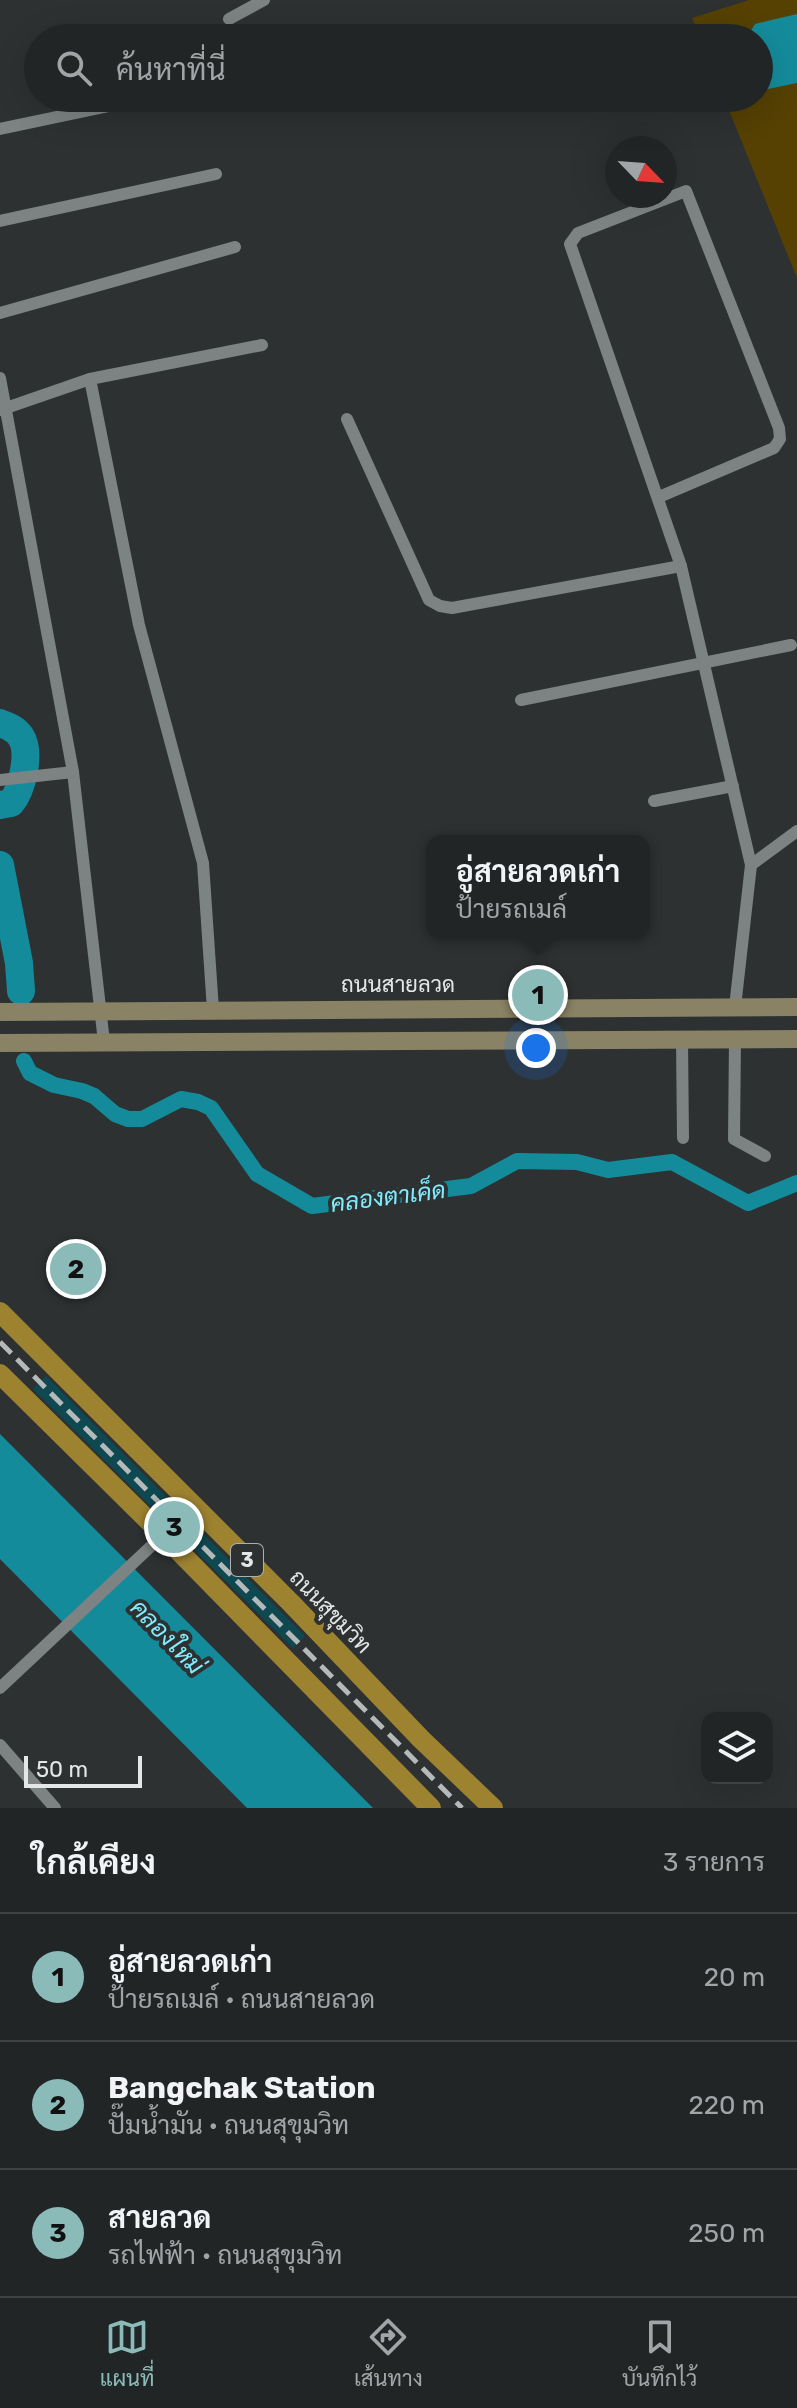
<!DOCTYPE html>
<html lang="th">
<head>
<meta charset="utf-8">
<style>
  :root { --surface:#222526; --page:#2e3132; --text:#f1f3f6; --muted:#a2a5a7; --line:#3f4243; --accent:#8bbbb9 }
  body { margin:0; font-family:Rubik,Sarabun,sans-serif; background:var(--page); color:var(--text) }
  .controls { position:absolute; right:24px; bottom:24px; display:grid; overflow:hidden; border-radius:16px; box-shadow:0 8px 32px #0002 }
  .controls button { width:72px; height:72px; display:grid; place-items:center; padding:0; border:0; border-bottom:2px solid var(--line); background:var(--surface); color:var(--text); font:40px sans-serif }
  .compass { position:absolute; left:605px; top:136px; width:72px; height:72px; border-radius:50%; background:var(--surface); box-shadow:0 8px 32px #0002; rotate:115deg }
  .scale { position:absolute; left:24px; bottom:20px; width:118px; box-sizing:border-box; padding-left:8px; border:4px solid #e4e7e8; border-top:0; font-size:22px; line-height:28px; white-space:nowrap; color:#e4e7e8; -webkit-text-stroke:6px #2d3132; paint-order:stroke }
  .you { position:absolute; left:536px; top:1048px; width:28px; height:28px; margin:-20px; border:6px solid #fff; border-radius:50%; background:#1a73e8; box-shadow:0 0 0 12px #1a73e833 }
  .badge { display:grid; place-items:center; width:52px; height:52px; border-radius:50%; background:var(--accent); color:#111; font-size:26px; font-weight:700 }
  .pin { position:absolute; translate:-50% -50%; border:4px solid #fff; box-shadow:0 2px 8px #0006 }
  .popup { position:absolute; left:426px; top:835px; width:224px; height:104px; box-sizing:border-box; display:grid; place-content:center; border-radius:16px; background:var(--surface); filter:drop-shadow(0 2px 6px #0005); font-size:26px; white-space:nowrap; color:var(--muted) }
  .popup b { font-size:30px; color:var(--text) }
  .popup::after { content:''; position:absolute; left:50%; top:100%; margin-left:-16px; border:16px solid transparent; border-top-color:var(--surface) }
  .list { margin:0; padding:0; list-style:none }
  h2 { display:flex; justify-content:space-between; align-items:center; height:104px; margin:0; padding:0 32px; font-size:34px }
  h2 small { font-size:26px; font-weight:400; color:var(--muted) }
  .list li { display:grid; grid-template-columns:52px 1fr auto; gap:24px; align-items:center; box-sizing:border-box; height:128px; padding:0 32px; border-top:2px solid var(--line) }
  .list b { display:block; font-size:30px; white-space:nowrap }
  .list p { margin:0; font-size:26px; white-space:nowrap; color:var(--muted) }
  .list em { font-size:26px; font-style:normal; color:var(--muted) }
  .icon { flex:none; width:44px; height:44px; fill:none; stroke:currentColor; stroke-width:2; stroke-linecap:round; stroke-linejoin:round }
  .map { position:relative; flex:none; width:797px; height:1808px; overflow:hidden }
  .search { position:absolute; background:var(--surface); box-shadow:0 8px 32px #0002; left:24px; right:24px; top:24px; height:88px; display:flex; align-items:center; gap:20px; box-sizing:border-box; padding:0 28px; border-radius:44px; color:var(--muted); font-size:30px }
  .sheet { height:488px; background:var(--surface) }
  nav { display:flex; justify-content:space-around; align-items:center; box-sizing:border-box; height:112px; border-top:2px solid var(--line); background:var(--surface); font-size:22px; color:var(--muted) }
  nav a { display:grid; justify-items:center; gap:4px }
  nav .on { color:var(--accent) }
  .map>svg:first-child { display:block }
</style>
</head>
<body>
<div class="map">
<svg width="797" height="1808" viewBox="0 0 797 1808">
  <rect width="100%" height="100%" fill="#2d3132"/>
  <polygon fill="#564103" points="749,0 797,0 797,278 724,98 759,98 759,38 700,38 692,18"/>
  <g fill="#148b9b">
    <polygon points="797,14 797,83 763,90 759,78 759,38 747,37 755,24"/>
    <polygon points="0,1434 373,1808 247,1808 0,1559"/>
  </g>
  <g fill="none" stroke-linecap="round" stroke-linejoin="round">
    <polyline stroke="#148b9b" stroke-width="16" points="24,1061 30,1073 54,1085 82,1091 94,1096 115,1114 128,1119 142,1119 181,1099 198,1102 211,1108 257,1174 312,1206 471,1186 517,1161 577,1162 608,1170 672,1162 748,1203 797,1183"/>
    <g stroke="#148b9b" stroke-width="28">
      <path d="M0 723C8 726 16 729 21 737 31 753 22 790 11 803L0 805"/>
      <polyline points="0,865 19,963 21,991"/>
    </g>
  </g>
  <polygon fill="#0e4851" points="46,1376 305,1636 293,1648 33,1389"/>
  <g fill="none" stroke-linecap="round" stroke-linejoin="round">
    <g stroke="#7d8283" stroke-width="12">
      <polyline points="229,19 264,0"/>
      <polyline points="0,129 147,98"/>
      <polyline points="0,221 216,174"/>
      <polyline points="0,313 235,247"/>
      <polyline points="0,378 73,772 104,1042"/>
      <polyline points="0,410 90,379"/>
      <polyline points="347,419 429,600 440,606 452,608 681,566"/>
      <polyline points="659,497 774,448 780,439 779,428 686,191 578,233 570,244 681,566 751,865 735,1007"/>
      <polyline points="521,700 791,645"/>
      <polyline points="0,780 73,772"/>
      <polyline points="654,801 733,786"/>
      <polyline points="751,865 797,831"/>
      <polyline points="213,1010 203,863 139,625 90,379 262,345"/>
      <polyline points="682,1039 683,1138"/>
      <polyline points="735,1039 734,1139 765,1156"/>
      <polyline points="0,1688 163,1535"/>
      <polyline points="0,1745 55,1808"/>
    </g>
    <g stroke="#898264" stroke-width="18">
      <polyline points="0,1012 797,1007"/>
      <polyline points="0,1043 797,1039"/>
    </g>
    <g stroke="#9d8230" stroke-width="20">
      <polyline points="0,1312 291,1603 421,1739 493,1808"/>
      <polyline points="0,1374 163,1535 431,1808"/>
    </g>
    <polyline stroke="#b6b9ba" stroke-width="5" stroke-dasharray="16 8" stroke-linecap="butt" points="0,1342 462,1808"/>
  </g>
  <g text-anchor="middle" stroke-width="8" stroke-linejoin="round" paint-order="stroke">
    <rect fill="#2d3132" stroke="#adb0b1" stroke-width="2" x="231" y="1544" width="32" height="32" rx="6"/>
    <g font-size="20" font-weight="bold" fill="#e4e7e8">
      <text x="247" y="1567">3</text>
    </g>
    <g font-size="22" fill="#e4e7e8" stroke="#2d3132">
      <text x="398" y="992">ถนนสายลวด</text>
      <text transform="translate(331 1611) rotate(46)" y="8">ถนนสุขุมวิท</text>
    </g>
    <g font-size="24" font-style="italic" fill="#81ecfe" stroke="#2d3132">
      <text transform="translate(388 1197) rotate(-7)" y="8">คลองตาเค็ด</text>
      <text transform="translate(167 1637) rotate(46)" y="8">คลองใหม่</text>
    </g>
  </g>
</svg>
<div class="controls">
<button><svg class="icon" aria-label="layers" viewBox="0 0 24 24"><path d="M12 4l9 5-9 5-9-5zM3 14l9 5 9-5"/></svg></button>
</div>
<svg class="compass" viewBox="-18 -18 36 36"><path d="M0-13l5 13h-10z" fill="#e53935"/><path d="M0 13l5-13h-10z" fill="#a2a5a7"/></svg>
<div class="scale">50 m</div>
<div class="you"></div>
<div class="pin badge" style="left:538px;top:995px">1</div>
<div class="popup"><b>อู่สายลวดเก่า</b>ป้ายรถเมล์</div>
<div class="pin badge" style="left:76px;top:1269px">2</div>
<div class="pin badge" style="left:174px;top:1527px">3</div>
<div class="search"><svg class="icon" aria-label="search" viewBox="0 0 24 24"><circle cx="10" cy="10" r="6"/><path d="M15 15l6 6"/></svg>ค้นหาที่นี่</div>
</div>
<section class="sheet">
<h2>ใกล้เคียง<small>3 รายการ</small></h2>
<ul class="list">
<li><span class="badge">1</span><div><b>อู่สายลวดเก่า</b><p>ป้ายรถเมล์ · ถนนสายลวด</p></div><em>20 m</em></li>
<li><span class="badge">2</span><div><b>Bangchak Station</b><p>ปั๊มน้ำมัน · ถนนสุขุมวิท</p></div><em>220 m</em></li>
<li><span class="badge">3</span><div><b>สายลวด</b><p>รถไฟฟ้า · ถนนสุขุมวิท</p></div><em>250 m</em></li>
</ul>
</section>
<nav>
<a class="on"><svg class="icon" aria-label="map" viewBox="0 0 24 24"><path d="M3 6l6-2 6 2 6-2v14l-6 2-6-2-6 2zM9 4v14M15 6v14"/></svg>แผนที่</a>
<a><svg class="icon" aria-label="directions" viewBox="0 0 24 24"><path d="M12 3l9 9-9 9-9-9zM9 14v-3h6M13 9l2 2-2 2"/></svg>เส้นทาง</a>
<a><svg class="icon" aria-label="saved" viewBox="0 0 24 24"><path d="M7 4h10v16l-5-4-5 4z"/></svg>บันทึกไว้</a>
</nav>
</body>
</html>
